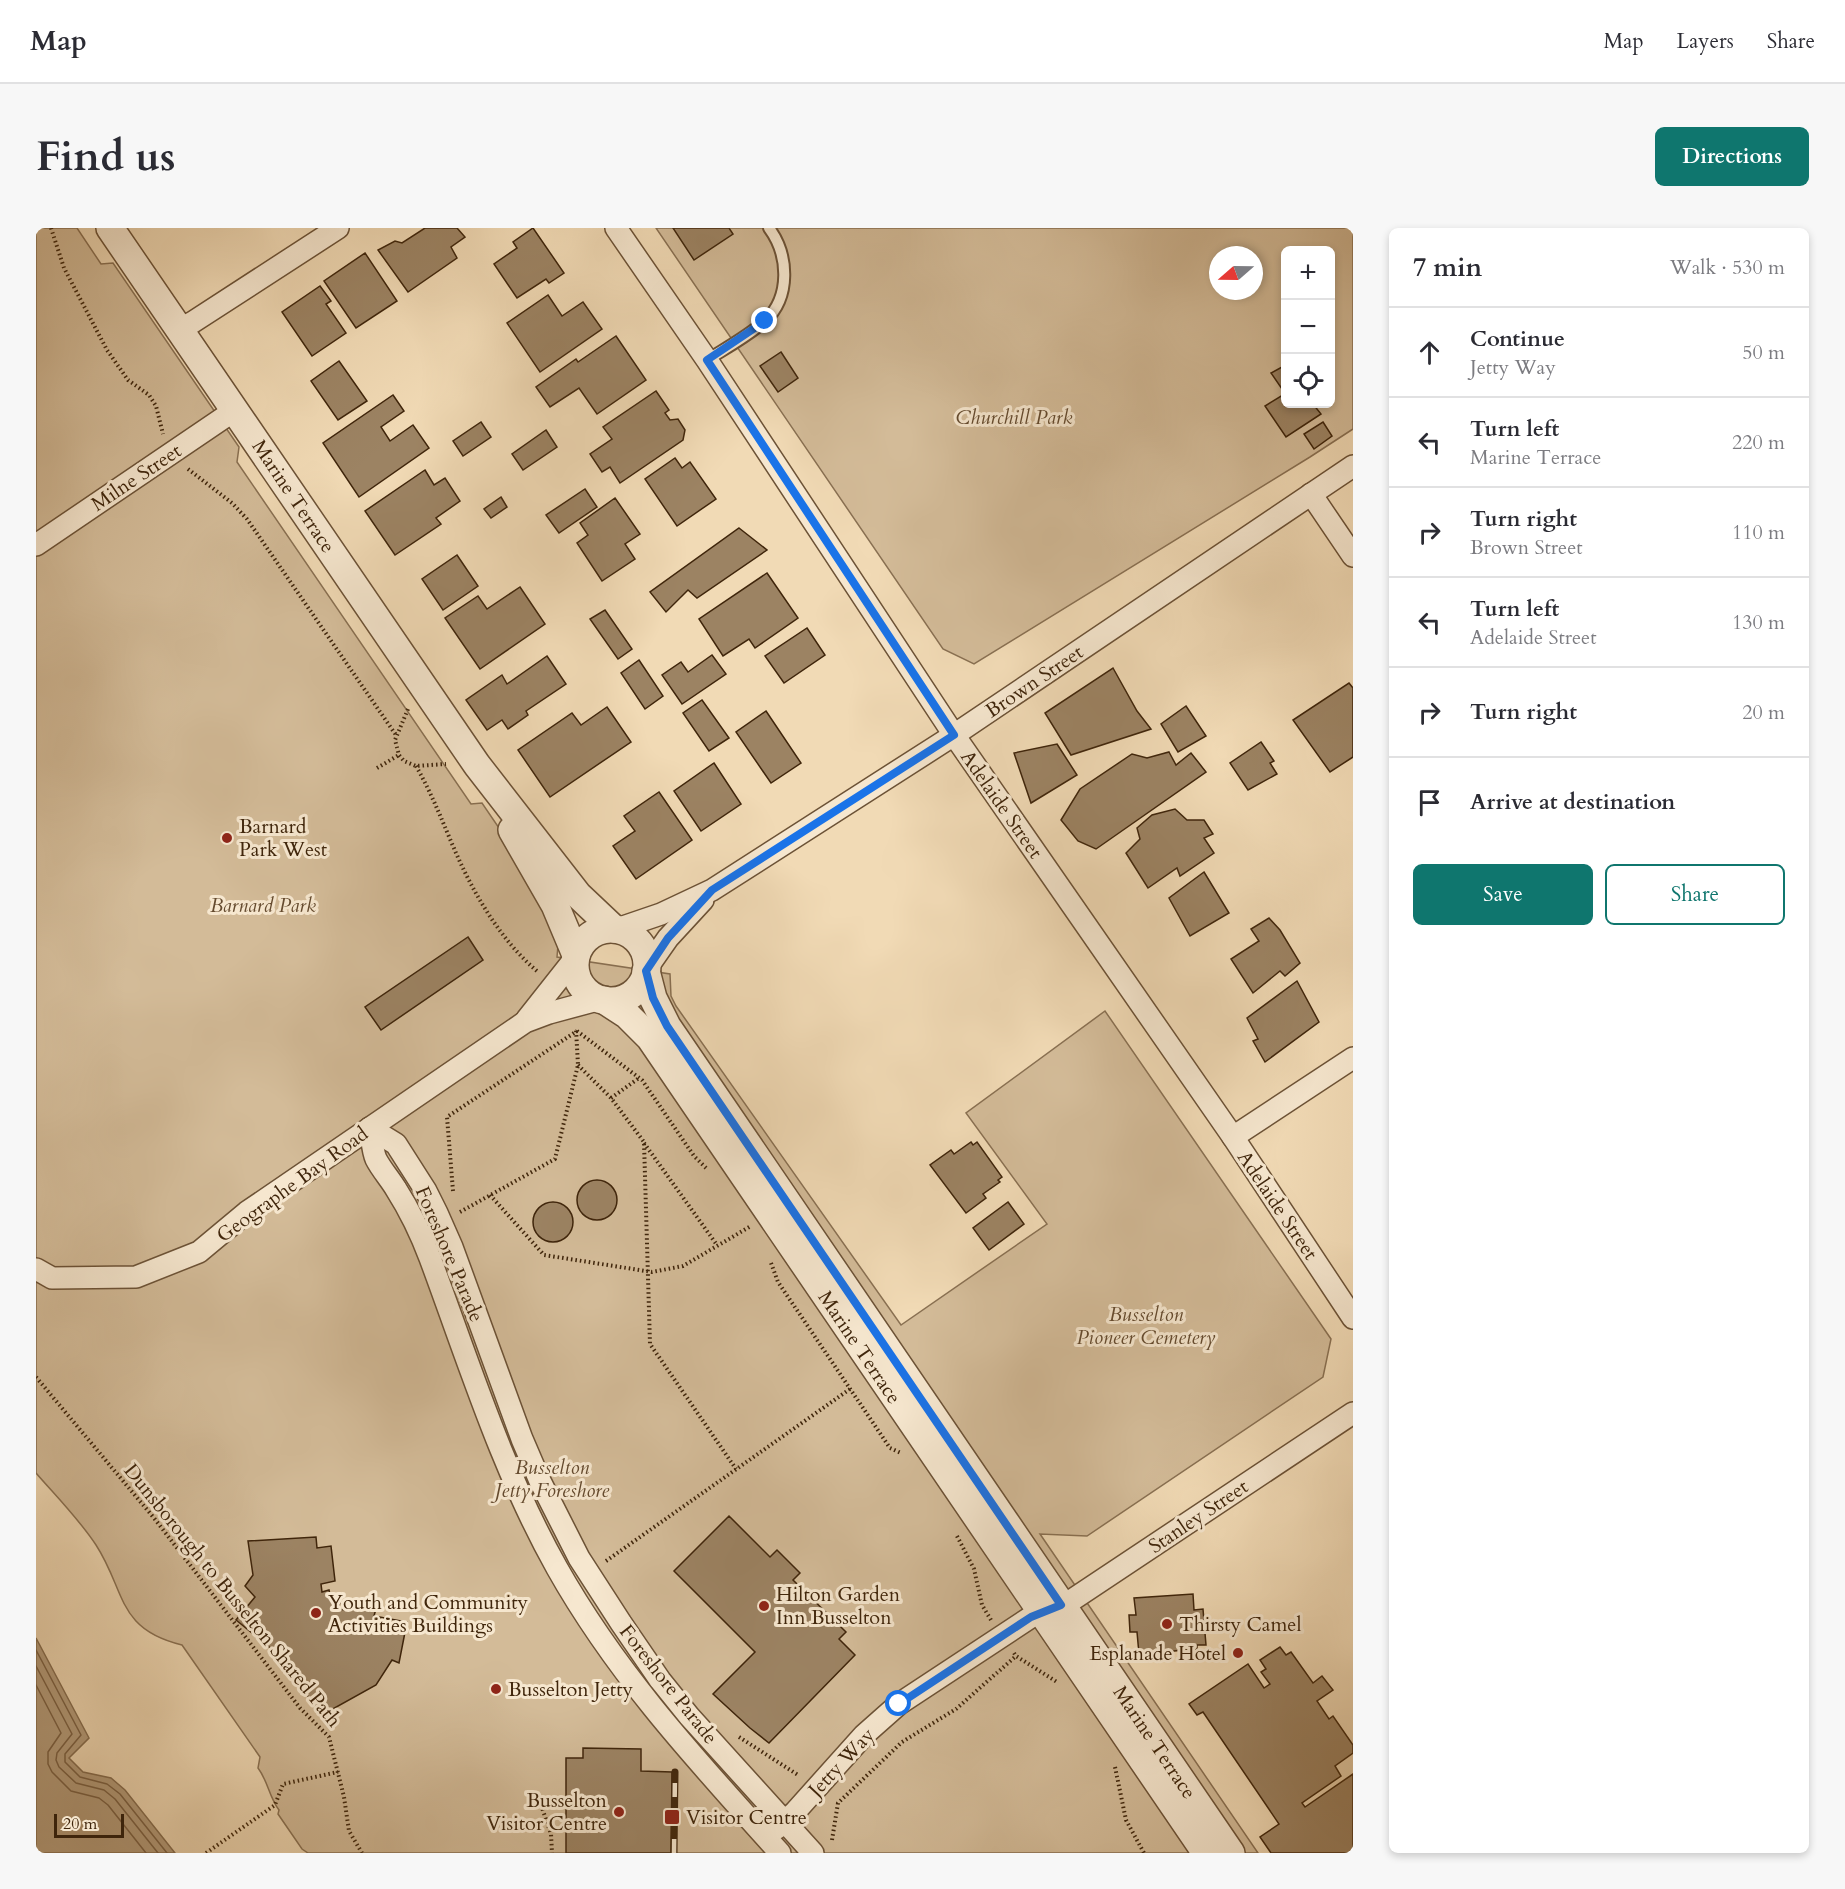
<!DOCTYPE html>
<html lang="en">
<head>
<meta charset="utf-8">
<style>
  :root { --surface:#fff; --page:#f7f7f7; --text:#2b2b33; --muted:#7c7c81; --line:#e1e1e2; --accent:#0f766e }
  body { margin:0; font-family:Cardo,serif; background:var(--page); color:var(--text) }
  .controls { position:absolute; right:18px; top:18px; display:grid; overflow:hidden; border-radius:9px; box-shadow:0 3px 9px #0003 }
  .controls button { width:54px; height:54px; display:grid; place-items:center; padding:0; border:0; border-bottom:2px solid var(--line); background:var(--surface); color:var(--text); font:30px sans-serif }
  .compass { position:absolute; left:1173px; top:18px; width:54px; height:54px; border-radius:50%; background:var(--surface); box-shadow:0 3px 9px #0003; rotate:250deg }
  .scale { position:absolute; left:18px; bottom:15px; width:70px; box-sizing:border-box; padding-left:6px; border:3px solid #3f250b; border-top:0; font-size:16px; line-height:21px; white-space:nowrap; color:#3f250b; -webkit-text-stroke:4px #f6e7cf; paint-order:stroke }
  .stop { position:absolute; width:18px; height:18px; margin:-14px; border:4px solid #1a73e8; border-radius:50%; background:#fff }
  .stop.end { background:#1a73e8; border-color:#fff; box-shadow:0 2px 6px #0008 }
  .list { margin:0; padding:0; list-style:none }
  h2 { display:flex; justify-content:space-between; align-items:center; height:78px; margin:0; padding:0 24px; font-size:26px }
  h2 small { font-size:20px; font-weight:400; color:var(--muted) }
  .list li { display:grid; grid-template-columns:39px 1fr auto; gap:18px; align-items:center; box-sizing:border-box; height:90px; padding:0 24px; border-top:2px solid var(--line) }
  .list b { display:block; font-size:22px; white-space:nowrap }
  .list p { margin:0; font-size:20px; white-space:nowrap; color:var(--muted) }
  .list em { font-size:20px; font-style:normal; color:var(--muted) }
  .actions { display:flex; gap:12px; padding:18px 24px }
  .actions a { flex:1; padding:14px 0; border:2px solid var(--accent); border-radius:9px; text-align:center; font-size:21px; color:var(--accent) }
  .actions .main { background:var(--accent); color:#fff }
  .icon { flex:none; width:33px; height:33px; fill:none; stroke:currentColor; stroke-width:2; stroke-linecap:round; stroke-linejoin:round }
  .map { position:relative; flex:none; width:1317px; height:1625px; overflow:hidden; border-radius:9px }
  header { display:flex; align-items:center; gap:36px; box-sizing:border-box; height:84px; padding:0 30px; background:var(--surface); border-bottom:2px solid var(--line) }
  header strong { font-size:28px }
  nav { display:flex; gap:33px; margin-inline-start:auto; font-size:21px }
  .intro { display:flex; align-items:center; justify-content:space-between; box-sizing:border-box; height:144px; padding:0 36px }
  h1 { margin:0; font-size:42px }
  .button { padding:15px 27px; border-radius:9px; background:var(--accent); color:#fff; font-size:21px; font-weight:700 }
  main { display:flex; gap:36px; padding:0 36px }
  aside { flex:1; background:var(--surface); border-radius:9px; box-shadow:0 3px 9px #0003 }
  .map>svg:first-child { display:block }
</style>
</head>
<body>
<header>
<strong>Map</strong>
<nav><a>Map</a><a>Layers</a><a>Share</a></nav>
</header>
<div class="intro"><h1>Find us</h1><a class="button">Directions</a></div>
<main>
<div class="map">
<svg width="1317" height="1625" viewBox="0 0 1317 1625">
  <rect width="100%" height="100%" fill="#f1dab5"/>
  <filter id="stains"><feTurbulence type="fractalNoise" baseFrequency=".00333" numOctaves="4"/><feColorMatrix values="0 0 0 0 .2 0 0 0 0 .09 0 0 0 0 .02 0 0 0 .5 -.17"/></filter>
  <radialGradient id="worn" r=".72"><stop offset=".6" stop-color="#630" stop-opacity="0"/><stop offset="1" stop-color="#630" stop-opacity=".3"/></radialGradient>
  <g fill="#d3bb98" stroke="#897052" stroke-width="1.5" fill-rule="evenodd">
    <path d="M0 0H41L65 36 77 35 203 219 201 234 435 576 446 575 506 663 522 717 521 729 634 746 635 768 640 778 865 1097 1011 996 930 885 1069 783 1295 1111 1287 1149 1051 1308 1004 1306 1222 1625H272L266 1621 242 1586 243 1582C233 1569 232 1553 222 1540L224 1529 146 1417C80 1401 90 1363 60 1317 43 1291 20 1268 0 1245Z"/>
    <path d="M620 0H1317V201L1274 229 938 436 907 421ZM1250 22H1294V176H1250ZM1182 27H1218V63H1182Z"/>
  </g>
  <polygon fill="#b49c7b" stroke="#856c4e" stroke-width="1.5" points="0,1410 53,1510 33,1530 47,1544 75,1550 89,1562 139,1625 0,1625"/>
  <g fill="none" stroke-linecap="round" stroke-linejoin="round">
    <g stroke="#7a6043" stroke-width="1.5">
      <polyline points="0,1422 45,1507 29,1526 29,1534 44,1549 71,1556 84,1566 131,1625"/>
      <polyline points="0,1438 36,1506 21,1525 20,1532 23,1539 40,1555 68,1562 79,1571 122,1625"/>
      <polyline points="0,1457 25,1505 12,1524 12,1536 16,1544 35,1563 63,1570 72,1577 110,1625"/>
    </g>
  </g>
  <g fill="#9c8363" stroke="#3f250b" stroke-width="1.5">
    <polygon points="389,0 421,0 429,9 415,19 421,30 372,64 342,22 359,13 366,15"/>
    <polygon points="497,0 528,45 513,55 510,51 481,70 458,36 481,20 477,14"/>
    <polygon points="637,0 693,0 697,6 658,32"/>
    <polygon points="329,25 361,73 320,100 288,53"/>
    <polygon points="284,58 295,73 290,76 310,105 276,128 246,84"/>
    <polygon points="512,67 526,88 547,74 566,101 504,144 471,95"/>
    <polygon points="580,108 610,152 561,186 543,160 514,179 500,159 540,131 542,134"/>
    <polygon points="745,124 762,150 742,164 724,138"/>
    <polygon points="303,133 331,173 302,192 275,153"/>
    <polygon points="1246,139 1250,145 1250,158 1246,161 1235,145"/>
    <polygon points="620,163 633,182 629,185 634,192 642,191 649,202 647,212 584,255 574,239 566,244 554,226 576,211 567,199"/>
    <polygon points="1250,165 1250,176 1277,176 1285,186 1250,209 1229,178"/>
    <polygon points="357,167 368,183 345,199 354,213 377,197 393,220 323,269 287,215"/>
    <polygon points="445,194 455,209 427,228 417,213"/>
    <polygon points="1287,194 1296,208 1278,221 1268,206"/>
    <polygon points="510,202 521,219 487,242 476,226"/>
    <polygon points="639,230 646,240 654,234 680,271 641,298 609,251"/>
    <polygon points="389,242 398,257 409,250 424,273 400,290 405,296 359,327 329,283"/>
    <polygon points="549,261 561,279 523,305 510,287"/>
    <polygon points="465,269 471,279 455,290 448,281"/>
    <polygon points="579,270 604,306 589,316 599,331 566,353 541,315 552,307 544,295"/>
    <polygon points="703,300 731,322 661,370 652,362 630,384 614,364"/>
    <polygon points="421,327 442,358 407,382 386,351"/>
    <polygon points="731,345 762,390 719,420 713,411 687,428 663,391"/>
    <polygon points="484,359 509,396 444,441 409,390 442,368 451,381"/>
    <polygon points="569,382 596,421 582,431 554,391"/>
    <polygon points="771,400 789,427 748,455 729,428"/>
    <polygon points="676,427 690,446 646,476 626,447 645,434 652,444"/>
    <polygon points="511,428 530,456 490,483 492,487 472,501 466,492 451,502 430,472 466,447 471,456"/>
    <polygon points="603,432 627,468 609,481 585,445"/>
    <polygon points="1077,440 1101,483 1115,501 1035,527 1009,485"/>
    <polygon points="1313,455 1317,460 1317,529 1294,544 1257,492"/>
    <polygon points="666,472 693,510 673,523 647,485"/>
    <polygon points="1150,478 1170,508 1142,524 1125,496"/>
    <polygon points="571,479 595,514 514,569 482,522 536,485 545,497"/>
    <polygon points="730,483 765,535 735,555 700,504"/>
    <polygon points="1225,514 1238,533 1234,535 1241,546 1212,562 1194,535"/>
    <polygon points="1021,516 1041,547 995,575 978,525"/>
    <polygon points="1133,524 1140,537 1155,525 1170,544 1060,621 1042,613 1025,592 1044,561 1096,526 1111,530"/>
    <polygon points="678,535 705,576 665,603 638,563"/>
    <polygon points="623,564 656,612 600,651 577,618 599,603 588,588"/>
    <polygon points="1139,581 1151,592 1168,592 1177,606 1168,610 1178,625 1144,648 1141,640 1112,660 1090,625 1104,611 1101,600 1116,587"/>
    <polygon points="1168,644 1193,685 1154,708 1133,670"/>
    <polygon points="1233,690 1244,702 1264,735 1249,748 1244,743 1217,765 1195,731 1223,713 1215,701"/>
    <polygon points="432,709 447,732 345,802 329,779"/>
    <polygon points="1261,753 1283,794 1229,834 1217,813 1222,811 1211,790"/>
    <polygon points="935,914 937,917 941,914 966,949 962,952 964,954 947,966 950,970 930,985 894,937 915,922 918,926"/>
    <circle cx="561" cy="972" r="20"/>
    <polygon points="972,974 988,996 953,1022 937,1000"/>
    <circle cx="517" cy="994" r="20"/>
    <polygon points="693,1288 734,1329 741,1322 764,1345 757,1352 810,1404 803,1411 819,1427 733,1515 714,1500 677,1466 719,1424 638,1343"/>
    <polygon points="280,1309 281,1320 295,1318 299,1353 285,1356 286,1364 293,1362 295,1371 304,1375 302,1381 310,1382 313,1373 341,1377 338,1388 371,1394 363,1435 356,1432 340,1457 286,1487 238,1423 200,1392 219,1369 209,1358 217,1347 212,1313"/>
    <polygon points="1157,1366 1158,1382 1167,1381 1170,1417 1161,1417 1161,1421 1103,1426 1101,1404 1094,1404 1093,1387 1100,1387 1098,1370"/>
    <polygon points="1244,1419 1250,1427 1255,1424 1277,1455 1286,1448 1297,1462 1281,1473 1293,1491 1297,1488 1317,1517 1317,1525 1299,1538 1305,1548 1266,1575 1269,1579 1317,1546 1317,1625 1235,1625 1224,1609 1243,1596 1167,1484 1161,1487 1153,1476 1212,1436 1228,1460 1234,1456 1225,1444 1230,1441 1224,1432"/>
    <polygon points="547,1520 605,1521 605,1543 636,1544 635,1625 530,1625 530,1530 547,1530"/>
  </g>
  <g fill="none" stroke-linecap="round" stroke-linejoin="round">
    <g stroke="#6c5236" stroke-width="14">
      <path id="service" d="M671 132C690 120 712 108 729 93 755 69 753 27 733 0"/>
    </g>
    <g stroke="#6c5236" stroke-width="24">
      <g id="minor">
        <polyline points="580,0 671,132 918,507 1197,909 1317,1090"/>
        <polyline points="144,101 157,94 302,0"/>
        <polyline points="1275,266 1317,328"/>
        <polyline points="0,317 199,182"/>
        <polyline points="581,701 625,686 676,662 918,507 1317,238"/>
        <polyline points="611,740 632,710 667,672"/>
        <polyline points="491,791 540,729"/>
        <polyline points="334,900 360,916 390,963 401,985 416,1019 486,1211 504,1253 543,1330 585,1395 624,1452 653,1488 777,1625"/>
        <path d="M334 900C336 909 336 922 340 931 345 941 354 951 360 961 374 983 385 1006 394 1030 433 1135 466 1242 521 1340 581 1447 663 1535 744 1625"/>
        <polyline points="1197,909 1317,830"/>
        <polyline points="0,1041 16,1050 100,1049 163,1024 211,984 489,794 513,785 565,771"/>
        <polyline points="740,1601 759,1584 828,1507 863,1476 995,1389 1033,1374 1317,1185"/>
      </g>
    </g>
    <g stroke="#6c5236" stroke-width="30">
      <g id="tertiary">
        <polyline points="74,0 441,537 542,667 578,701"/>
        <polyline points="476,602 519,677 540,727"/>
        <circle cx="575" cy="737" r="36"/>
        <polyline points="610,743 617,770 631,798 1195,1625"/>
        <polyline points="568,772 591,787 614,810 1170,1625"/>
      </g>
    </g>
    <g stroke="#3f250b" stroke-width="4" stroke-dasharray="1.5 3" stroke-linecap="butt">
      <polyline points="15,0 28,40 71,122 92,152 113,167 120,178 127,206"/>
      <polyline points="152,241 196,275 211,291 360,507"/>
      <polyline points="372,481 359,512 363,527 368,533 380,538 410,536"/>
      <path d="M380 538C395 564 405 590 417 618 436 663 464 712 502 744"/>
      <polyline points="341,540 363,527"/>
      <polyline points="541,803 606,852 658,928 671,941"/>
      <polyline points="542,837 575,870 608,914 614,1116 700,1241"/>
      <polyline points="575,870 603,850"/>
      <polyline points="608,915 681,1017"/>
      <polyline points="417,963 411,889 541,803"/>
      <polyline points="454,967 508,1027 616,1044 647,1038 715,998"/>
      <polyline points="424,984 519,931 542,837 540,801"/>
      <polyline points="735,1035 742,1054 854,1220 865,1225"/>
      <polyline points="0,1149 118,1290 264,1480 293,1509 308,1569 313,1603 326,1625"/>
      <polyline points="921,1308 938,1341 946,1377 955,1392"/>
      <polyline points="570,1333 814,1161"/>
      <polyline points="978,1425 980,1428 1021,1454"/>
      <polyline points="703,1509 762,1547"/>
      <polyline points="1079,1539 1090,1592 1108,1625"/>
      <polyline points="505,1577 515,1606 516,1625"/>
      <polyline points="796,1612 802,1575 866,1514 920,1481 980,1428"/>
      <polyline points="170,1625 239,1577 247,1556 302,1544"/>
    </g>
    <use href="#service" stroke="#f6e7cf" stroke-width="10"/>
    <use href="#minor" stroke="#f6e7cf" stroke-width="21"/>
    <use href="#tertiary" stroke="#f6e7cf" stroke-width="27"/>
    <g stroke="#3f250b" stroke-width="7">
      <polyline id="rail" points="638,1625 639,1544"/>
    </g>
    <use href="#rail" stroke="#f6e7cf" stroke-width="4.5" stroke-dasharray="14" stroke-linecap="butt"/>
  </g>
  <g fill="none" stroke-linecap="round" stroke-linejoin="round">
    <polyline stroke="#1a73e8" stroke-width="8" points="729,93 671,132 918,507 676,662 632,710 610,743 617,770 631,798 1025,1377 995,1389 863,1476"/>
  </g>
  <g fill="#8f2418" stroke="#f6e7cf" stroke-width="2">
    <circle cx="191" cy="610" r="6"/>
    <circle cx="728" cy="1378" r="6"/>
    <circle cx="280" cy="1385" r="6"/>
    <circle cx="1131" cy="1396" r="6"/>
    <circle cx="1202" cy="1425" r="6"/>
    <circle cx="460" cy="1461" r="6"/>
    <circle cx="583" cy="1584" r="6"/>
    <rect x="628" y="1581" width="16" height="16" rx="3"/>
  </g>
  <g text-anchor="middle" stroke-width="6" stroke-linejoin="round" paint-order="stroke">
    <g font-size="20" font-style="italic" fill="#644a2e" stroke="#f6e7cf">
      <text x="978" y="196">Churchill Park</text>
      <text x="227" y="684">Barnard Park</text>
      <text x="1110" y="1093">Busselton<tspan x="1110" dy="23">Pioneer Cemetery</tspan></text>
      <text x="516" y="1246">Busselton<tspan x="516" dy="23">Jetty Foreshore</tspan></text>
    </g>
    <g font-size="20" fill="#3f250b" stroke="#f6e7cf">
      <text transform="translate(100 249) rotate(-34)" y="7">Milne Street</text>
      <text transform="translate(258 268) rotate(56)" y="7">Marine Terrace</text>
      <text transform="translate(998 453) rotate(-34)" y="7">Brown Street</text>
      <text transform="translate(966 576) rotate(55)" y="7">Adelaide Street</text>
      <text transform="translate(256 956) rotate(-36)" y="7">Geographe Bay Road</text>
      <text transform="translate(1242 977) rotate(56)" y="7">Adelaide Street</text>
      <text transform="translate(414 1026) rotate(67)" y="7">Foreshore Parade</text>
      <text transform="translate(824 1119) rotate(56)" y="7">Marine Terrace</text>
      <text transform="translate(1162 1288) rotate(-34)" y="7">Stanley Street</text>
      <text transform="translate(197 1367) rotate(51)" y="7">Dunsborough to Busselton Shared Path</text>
      <text transform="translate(633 1456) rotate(52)" y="7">Foreshore Parade</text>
      <text transform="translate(1119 1514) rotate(56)" y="7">Marine Terrace</text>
      <text transform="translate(805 1534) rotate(-47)" y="7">Jetty Way</text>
    </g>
    <g font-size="20" fill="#3f250b" stroke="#f6e7cf" text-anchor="start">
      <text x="203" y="605">Barnard<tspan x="203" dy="23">Park West</tspan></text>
      <text x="740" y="1373">Hilton Garden<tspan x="740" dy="23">Inn Busselton</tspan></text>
      <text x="292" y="1381">Youth and Community<tspan x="292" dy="23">Activities Buildings</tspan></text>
      <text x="1143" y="1403">Thirsty Camel</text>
      <text x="1190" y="1432" text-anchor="end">Esplanade Hotel</text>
      <text x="472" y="1468">Busselton Jetty</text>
      <text x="571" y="1579" text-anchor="end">Busselton<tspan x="571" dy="23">Visitor Centre</tspan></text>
      <text x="650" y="1596">Visitor Centre</text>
    </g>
  </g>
  <rect width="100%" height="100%" filter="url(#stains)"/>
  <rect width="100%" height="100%" fill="url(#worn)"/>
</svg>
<div class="controls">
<button>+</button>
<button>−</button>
<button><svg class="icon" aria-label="locate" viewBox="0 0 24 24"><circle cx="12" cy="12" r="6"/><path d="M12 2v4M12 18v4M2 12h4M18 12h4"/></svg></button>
</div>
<svg class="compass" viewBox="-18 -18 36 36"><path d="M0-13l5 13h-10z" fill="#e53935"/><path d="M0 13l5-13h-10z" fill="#7c7c81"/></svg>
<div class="scale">20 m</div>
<div class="stop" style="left:863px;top:1476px"></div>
<div class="stop end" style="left:729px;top:93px"></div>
</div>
<aside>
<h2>7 min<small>Walk · 530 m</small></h2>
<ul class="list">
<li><svg class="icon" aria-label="ahead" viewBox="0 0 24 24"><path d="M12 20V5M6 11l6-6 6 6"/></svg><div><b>Continue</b><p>Jetty Way</p></div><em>50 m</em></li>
<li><svg class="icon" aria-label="left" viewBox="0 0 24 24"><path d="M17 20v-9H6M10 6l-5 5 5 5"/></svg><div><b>Turn left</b><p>Marine Terrace</p></div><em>220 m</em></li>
<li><svg class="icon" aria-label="right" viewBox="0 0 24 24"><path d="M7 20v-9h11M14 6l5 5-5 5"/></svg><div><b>Turn right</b><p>Brown Street</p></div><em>110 m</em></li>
<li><svg class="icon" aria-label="left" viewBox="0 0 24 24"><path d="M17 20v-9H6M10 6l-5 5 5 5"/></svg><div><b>Turn left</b><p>Adelaide Street</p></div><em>130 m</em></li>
<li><svg class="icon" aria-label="right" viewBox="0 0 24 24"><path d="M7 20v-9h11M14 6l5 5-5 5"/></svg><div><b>Turn right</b></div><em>20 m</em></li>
<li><svg class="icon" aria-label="arrive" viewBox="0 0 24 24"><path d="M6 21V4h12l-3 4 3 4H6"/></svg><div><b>Arrive at destination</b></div></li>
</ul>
<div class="actions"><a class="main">Save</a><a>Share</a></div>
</aside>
</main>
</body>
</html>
